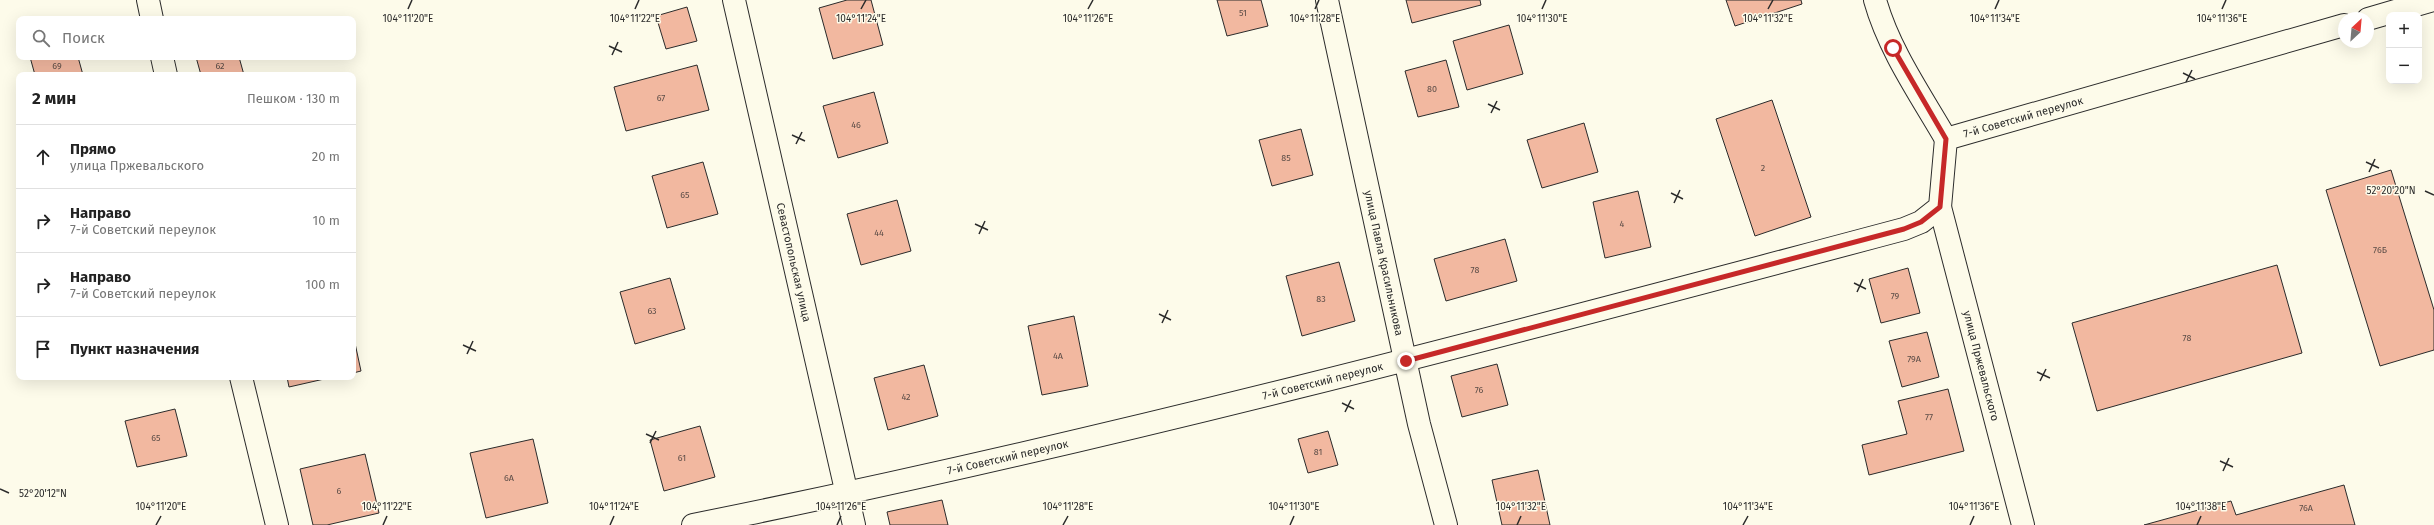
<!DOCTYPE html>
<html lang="ru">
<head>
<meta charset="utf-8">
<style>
  :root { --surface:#fff; --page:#f6f6f6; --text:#222; --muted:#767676; --line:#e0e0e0 }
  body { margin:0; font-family:"Fira Sans",sans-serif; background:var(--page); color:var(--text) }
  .controls { position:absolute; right:12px; top:12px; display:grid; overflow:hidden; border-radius:8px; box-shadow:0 4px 16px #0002 }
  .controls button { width:36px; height:36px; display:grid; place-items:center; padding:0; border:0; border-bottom:1px solid var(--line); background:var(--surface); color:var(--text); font:20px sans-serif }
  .compass { position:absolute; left:2338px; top:12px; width:36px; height:36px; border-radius:50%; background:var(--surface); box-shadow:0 4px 16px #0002; rotate:26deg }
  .stop { position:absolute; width:12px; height:12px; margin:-9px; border:3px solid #c62828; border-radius:50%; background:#fff }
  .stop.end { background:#c62828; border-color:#fff; box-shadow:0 1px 4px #0008 }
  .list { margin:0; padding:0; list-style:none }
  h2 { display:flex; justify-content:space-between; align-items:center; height:52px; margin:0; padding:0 16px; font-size:17px }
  h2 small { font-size:13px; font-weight:400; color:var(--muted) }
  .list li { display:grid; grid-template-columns:26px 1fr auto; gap:12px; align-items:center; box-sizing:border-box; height:64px; padding:0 16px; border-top:1px solid var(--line) }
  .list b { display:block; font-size:15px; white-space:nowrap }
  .list p { margin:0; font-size:13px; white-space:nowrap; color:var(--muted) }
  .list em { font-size:13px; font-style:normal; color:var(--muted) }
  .icon { flex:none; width:22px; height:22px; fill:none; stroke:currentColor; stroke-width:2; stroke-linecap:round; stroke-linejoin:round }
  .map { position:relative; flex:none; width:2434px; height:525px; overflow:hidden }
  .search { position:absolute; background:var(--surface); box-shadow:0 4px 16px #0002; left:16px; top:16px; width:340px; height:44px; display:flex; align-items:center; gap:10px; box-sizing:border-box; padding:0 14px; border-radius:8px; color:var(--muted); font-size:15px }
  .panel { position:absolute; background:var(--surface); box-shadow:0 4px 16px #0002; left:16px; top:72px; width:340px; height:308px; border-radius:8px }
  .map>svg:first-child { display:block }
</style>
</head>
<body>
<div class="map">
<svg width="2434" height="525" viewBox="0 0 2434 525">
  <rect width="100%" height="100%" fill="#fdfbea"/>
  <g fill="#f2b8a0" stroke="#2b2b2b">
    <polygon points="847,0 871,0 883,45 833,59 819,8"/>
    <polygon points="1217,0 1261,0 1268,26 1227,36"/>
    <polygon points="1406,0 1480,0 1481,5 1412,23"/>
    <polygon points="1726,0 1801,0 1802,4 1735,26"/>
    <polygon points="687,7 697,41 666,49 656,16"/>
    <polygon points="1509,25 1523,74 1467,90 1453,41"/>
    <polygon points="30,57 78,57 83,75 35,75"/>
    <polygon points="196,57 239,57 244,75 201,75"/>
    <polygon points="1446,60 1459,107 1418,117 1405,71"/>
    <polygon points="697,65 709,110 626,131 614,87"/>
    <polygon points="874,92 888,143 838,158 823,106"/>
    <polygon points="1772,100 1811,217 1755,236 1716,119"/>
    <polygon points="1584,123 1598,172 1542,188 1527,140"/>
    <polygon points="1301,129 1313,175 1272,186 1259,140"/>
    <polygon points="703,162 718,214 667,228 652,176"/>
    <polygon points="2391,170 2434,310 2434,350 2380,366 2326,190"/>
    <polygon points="1638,191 1651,247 1605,258 1593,202"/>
    <polygon points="897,200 911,251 861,265 847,214"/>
    <polygon points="1505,239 1517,281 1446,301 1434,259"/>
    <polygon points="1339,262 1355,321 1302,336 1286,276"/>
    <polygon points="2277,265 2302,353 2097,411 2072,323"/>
    <polygon points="1908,268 1920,313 1881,323 1869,279"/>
    <polygon points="670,278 685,329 635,344 620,292"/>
    <polygon points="1074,316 1088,386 1042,395 1028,326"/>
    <polygon points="1927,332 1939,377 1902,387 1889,341"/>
    <polygon points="353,334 361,371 353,373"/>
    <polygon points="1497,364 1508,405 1462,417 1451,376"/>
    <polygon points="924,365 938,416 888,430 874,378"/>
    <polygon points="287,377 333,377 289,387"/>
    <polygon points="1948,389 1964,451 1869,475 1862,445 1907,434 1898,401"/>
    <polygon points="175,409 187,456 137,467 125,421"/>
    <polygon points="700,426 715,477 664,491 650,440"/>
    <polygon points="1328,431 1338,465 1308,473 1298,439"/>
    <polygon points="533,439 548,503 486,518 470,453"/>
    <polygon points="365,454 379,513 327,525 313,525 300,469"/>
    <polygon points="1538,470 1550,525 1502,525 1492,480"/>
    <polygon points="2344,485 2355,525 2144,525 2231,501 2236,515"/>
    <polygon points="942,500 948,525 890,525 887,512"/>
  </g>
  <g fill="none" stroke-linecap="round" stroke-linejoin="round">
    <g stroke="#2b2b2b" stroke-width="24">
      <g id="minor">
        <polyline points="148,0 152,19"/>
        <path id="s1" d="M734 0 854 525"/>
        <path id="s2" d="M1327 0 1419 424 1446 525"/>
        <path d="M1875 0C1889 50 1920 94 1946 139"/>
        <polyline points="2368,19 2433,0"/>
        <polyline points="162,57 166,75"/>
        <path id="s3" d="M1940 207 2023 525"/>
        <polyline points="241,377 277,525"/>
        <path id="s4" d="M693 525C1101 443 1503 336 1904 229L1921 222 1940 207 1946 139 2344 25"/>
      </g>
    </g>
    <use href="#minor" stroke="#fdfbea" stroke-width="22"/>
  </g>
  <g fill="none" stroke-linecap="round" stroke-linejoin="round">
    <polyline stroke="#c62828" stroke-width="5" points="1406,361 1904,229 1921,222 1940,207 1946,139 1893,48"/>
  </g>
  <path fill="none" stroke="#2b2b2b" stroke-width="1.5" d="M408 9 412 0M635 9 639 0M861 9 866 0M1088 9 1093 0M1315 9 1319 0M1542 9 1546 0M1768 9 1773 0M1995 9 1999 0M2222 9 2226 0M609 46 622 52M612 55 618 42M2183 73 2195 79M2186 82 2192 70M1488 104 1500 110M1491 113 1497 101M792 135 805 141M796 144 802 132M2366 162 2379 168M2369 172 2375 159M2425 191 2434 195M1671 193 1683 199M1674 203 1680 190M975 224 988 230M979 234 985 221M1854 283 1866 289M1857 292 1863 279M1159 314 1171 320M1162 323 1168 310M463 345 476 351M467 354 473 341M2037 372 2050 378M2040 381 2046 369M1342 403 1354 409M1345 412 1351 400M646 434 659 440M650 443 656 431M2220 461 2233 467M2223 471 2229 458M0 489 9 493M156 525 161 516M383 525 387 516M610 525 614 516M837 525 841 516M1063 525 1068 516M1290 525 1294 516M1517 525 1521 516M1743 525 1748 516M1970 525 1974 516M2197 525 2201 516"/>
  <g text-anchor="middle" stroke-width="3" stroke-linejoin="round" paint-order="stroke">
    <g font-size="9" fill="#5d4e48">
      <text x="1243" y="16">51</text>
      <text x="57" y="69">69</text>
      <text x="220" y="69">62</text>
      <text x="1432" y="92">80</text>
      <text x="661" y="101">67</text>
      <text x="856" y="128">46</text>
      <text x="1286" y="161">85</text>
      <text x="1763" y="171">2</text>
      <text x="685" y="198">65</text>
      <text x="1622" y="227">4</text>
      <text x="879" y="236">44</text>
      <text x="2380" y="253">76Б</text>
      <text x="1475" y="273">78</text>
      <text x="1895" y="299">79</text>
      <text x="1321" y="302">83</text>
      <text x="652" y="314">63</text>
      <text x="2187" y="341">78</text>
      <text x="1058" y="359">4А</text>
      <text x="1914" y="362">79А</text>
      <text x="1479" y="393">76</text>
      <text x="906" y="400">42</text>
      <text x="1929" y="420">77</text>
      <text x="156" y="441">65</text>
      <text x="1318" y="455">81</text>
      <text x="682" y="461">61</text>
      <text x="509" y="481">6А</text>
      <text x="339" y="494">6</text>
      <text x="2306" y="511">76А</text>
    </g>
    <g font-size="11" fill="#2b2b2b" stroke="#fdfbea">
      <text dy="4" stroke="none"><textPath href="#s4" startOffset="1438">7-й Советский переулок</textPath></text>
      <text dy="4" stroke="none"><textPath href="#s1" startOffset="269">Севастопольская улица</textPath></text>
      <text dy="4" stroke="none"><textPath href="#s2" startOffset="269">улица Павла Красильникова</textPath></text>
      <text dy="4" stroke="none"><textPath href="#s3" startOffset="164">улица Пржевальского</textPath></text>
      <text dy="4" stroke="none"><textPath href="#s4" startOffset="646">7-й Советский переулок</textPath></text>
      <text dy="4" stroke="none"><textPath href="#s4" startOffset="322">7-й Советский переулок</textPath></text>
    </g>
  </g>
  <g font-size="10" text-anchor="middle" fill="#2b2b2b" stroke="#fdfbea" stroke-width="3" stroke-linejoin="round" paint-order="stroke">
    <text x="408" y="22">104°11'20"E</text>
    <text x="635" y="22">104°11'22"E</text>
    <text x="861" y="22">104°11'24"E</text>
    <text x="1088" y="22">104°11'26"E</text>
    <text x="1315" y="22">104°11'28"E</text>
    <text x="1542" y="22">104°11'30"E</text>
    <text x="1768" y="22">104°11'32"E</text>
    <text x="1995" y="22">104°11'34"E</text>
    <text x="2222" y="22">104°11'36"E</text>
    <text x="2391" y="194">52°20'20"N</text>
    <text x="43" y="497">52°20'12"N</text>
    <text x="161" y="510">104°11'20"E</text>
    <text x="387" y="510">104°11'22"E</text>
    <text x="614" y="510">104°11'24"E</text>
    <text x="841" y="510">104°11'26"E</text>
    <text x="1068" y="510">104°11'28"E</text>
    <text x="1294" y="510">104°11'30"E</text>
    <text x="1521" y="510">104°11'32"E</text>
    <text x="1748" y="510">104°11'34"E</text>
    <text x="1974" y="510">104°11'36"E</text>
    <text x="2201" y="510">104°11'38"E</text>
  </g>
</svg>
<div class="controls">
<button>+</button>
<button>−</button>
</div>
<svg class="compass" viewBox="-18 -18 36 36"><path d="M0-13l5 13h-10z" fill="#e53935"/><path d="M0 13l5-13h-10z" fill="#767676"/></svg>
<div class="stop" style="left:1893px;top:48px"></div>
<div class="stop end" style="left:1406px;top:361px"></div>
<div class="search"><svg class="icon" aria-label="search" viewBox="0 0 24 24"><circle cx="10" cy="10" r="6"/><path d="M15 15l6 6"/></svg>Поиск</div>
<section class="panel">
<h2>2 мин<small>Пешком · 130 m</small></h2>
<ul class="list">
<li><svg class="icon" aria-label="ahead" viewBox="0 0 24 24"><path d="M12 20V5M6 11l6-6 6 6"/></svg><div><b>Прямо</b><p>улица Пржевальского</p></div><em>20 m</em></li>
<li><svg class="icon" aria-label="right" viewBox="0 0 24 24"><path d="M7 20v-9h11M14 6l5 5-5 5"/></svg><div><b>Направо</b><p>7-й Советский переулок</p></div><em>10 m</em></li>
<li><svg class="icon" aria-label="right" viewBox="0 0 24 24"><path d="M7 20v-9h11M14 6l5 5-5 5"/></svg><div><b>Направо</b><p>7-й Советский переулок</p></div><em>100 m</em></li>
<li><svg class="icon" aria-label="arrive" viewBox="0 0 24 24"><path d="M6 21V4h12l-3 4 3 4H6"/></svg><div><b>Пункт назначения</b></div></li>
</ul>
</section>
</div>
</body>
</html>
